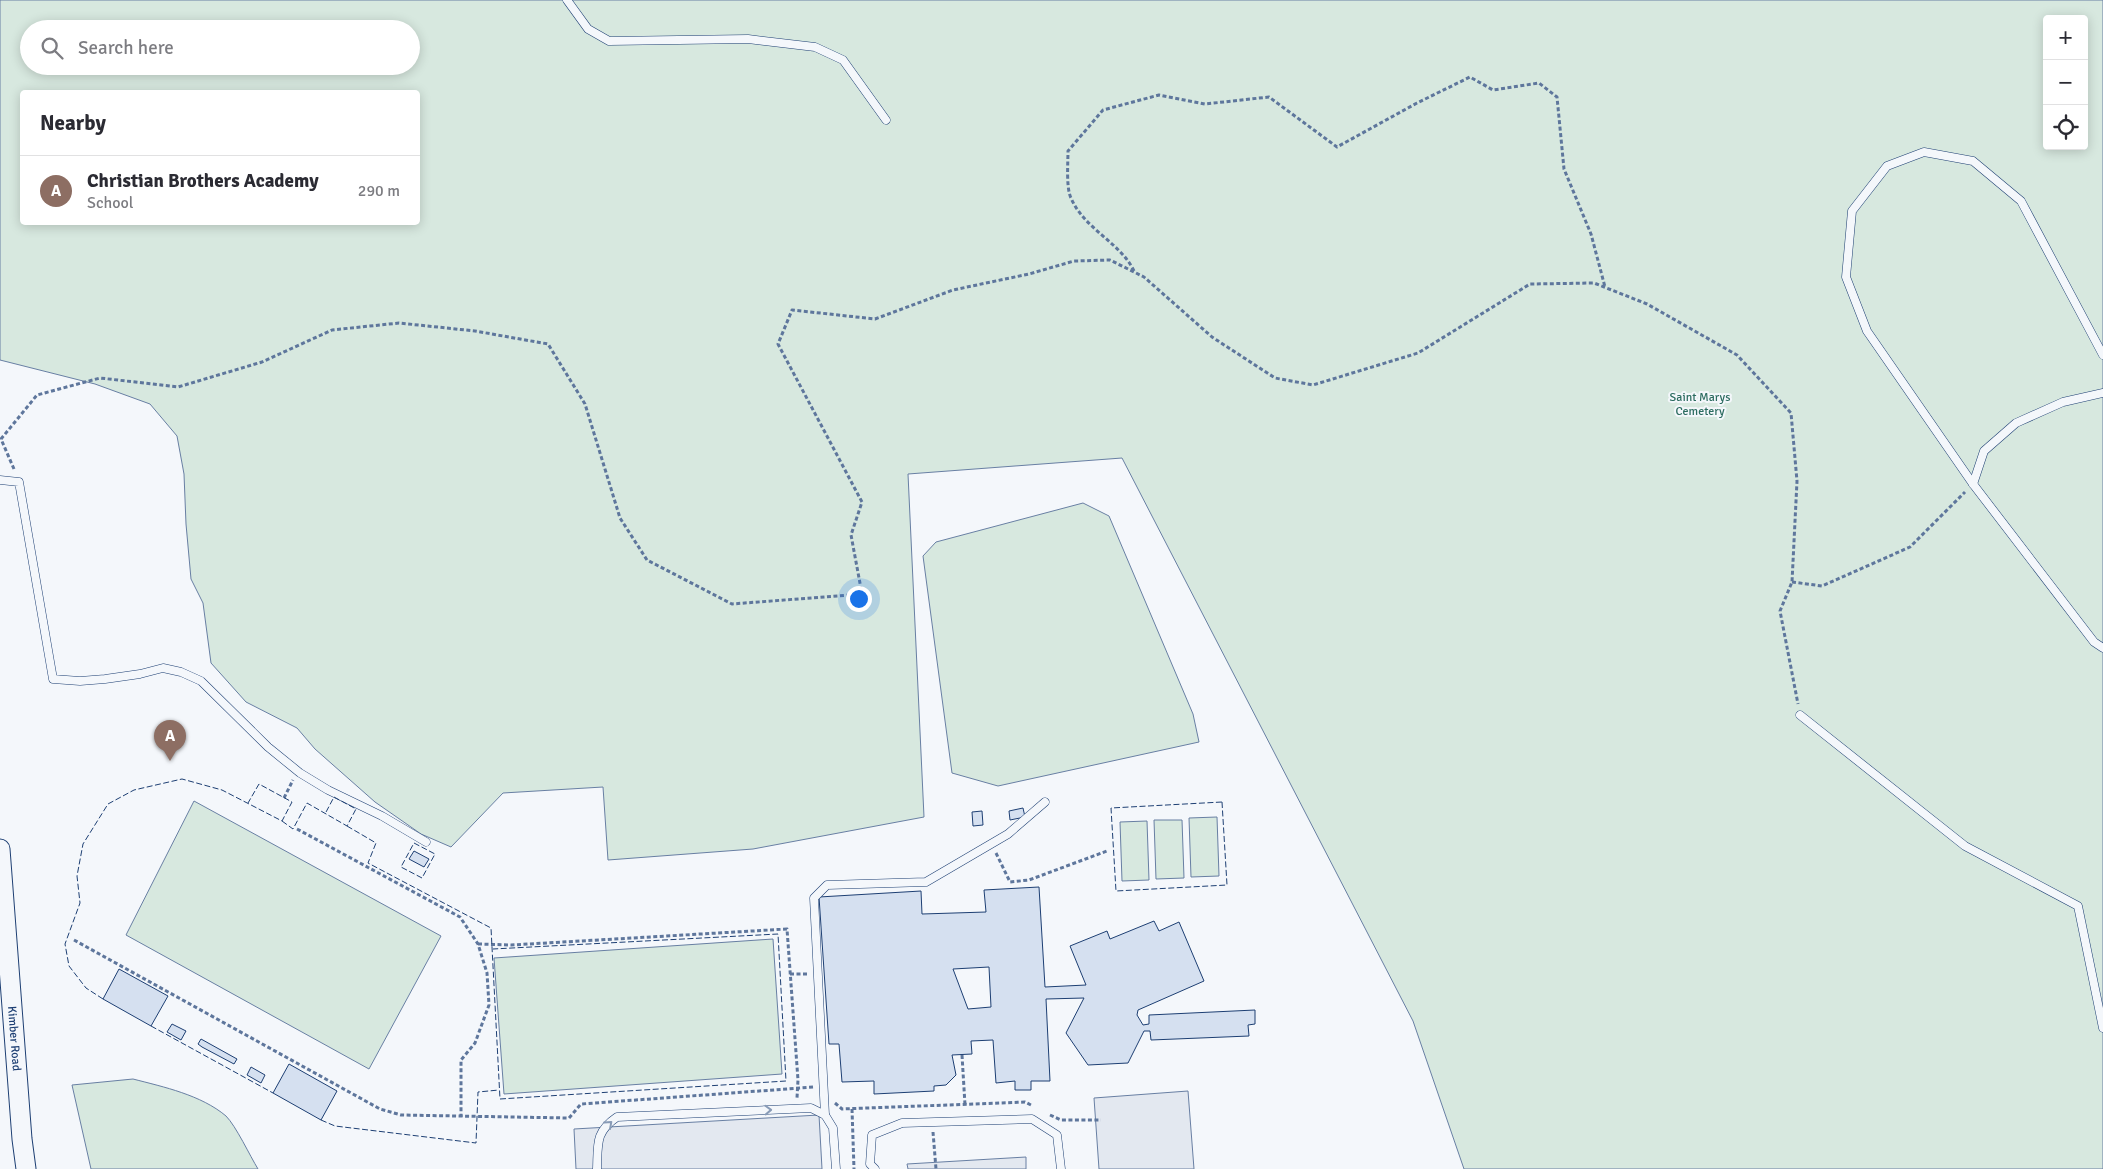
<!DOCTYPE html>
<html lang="en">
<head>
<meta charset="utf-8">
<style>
  :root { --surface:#fff; --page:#f2f2f3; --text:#2b2b33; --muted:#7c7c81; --line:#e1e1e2; --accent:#c62828 }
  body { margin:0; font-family:Signika,sans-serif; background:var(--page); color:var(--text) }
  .controls { position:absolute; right:15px; top:15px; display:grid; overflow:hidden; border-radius:5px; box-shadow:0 2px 12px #0003 }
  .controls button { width:45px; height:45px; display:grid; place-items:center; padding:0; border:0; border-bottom:1px solid var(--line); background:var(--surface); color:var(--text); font:25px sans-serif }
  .you { position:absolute; left:858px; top:598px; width:18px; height:18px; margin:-12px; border:4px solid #fff; border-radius:50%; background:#1a73e8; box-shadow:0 0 0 8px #1a73e833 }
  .badge { display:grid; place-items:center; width:32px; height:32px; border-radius:50%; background:var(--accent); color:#fff; font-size:16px; font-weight:700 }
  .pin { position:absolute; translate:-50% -41px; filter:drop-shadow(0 1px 2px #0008) }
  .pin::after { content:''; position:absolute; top:26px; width:18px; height:15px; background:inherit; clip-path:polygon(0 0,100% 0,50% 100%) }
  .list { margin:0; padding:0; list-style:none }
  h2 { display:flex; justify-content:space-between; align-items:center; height:65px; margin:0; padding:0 20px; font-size:21px }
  h2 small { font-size:16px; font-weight:400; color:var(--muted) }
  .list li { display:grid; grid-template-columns:32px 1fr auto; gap:15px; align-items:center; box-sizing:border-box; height:70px; padding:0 20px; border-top:1px solid var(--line) }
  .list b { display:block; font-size:19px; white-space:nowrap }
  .list p { margin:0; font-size:16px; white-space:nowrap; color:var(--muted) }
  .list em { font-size:16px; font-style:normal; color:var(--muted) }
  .icon { flex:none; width:28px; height:28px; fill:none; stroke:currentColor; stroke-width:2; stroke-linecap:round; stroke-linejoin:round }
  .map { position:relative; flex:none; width:2103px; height:1169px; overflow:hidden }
  .search { position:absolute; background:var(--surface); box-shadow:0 2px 12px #0003; left:20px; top:20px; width:400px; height:55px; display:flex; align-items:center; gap:12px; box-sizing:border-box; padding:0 18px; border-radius:28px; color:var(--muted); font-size:19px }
  .panel { position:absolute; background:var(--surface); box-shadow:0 2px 12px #0003; left:20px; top:90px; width:400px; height:135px; border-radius:5px }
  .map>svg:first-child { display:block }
</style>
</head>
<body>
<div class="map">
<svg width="2103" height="1169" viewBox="0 0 2103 1169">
  <rect width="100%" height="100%" fill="#f4f7fb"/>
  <g fill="#d7e8df" stroke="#687fa3" fill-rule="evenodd">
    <path d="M0 0H2103V1169H1464L1413 1021 1122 458 908 474 924 817 753 849 608 860 603 787 503 793 451 847 421 834 375 802 315 749 297 728 246 702 211 663 203 603 191 579 186 524 184 474 177 436 150 404 95 384 0 360ZM2047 19H2084V146H2047ZM29 29H411V66H29ZM22 92H418V222H22Z"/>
    <polygon points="1083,503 1109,516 1193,714 1199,742 998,786 952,773 923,556 936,542"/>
    <polygon points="194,801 441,936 369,1069 126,935"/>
    <polygon points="1217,817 1219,876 1191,877 1189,818"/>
    <polygon points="1154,820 1182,820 1184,878 1156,879"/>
    <polygon points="1147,821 1149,880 1122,881 1120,822"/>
    <polygon points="773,939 782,1074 504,1094 494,958"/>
    <path d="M133 1079C164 1087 201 1095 226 1116 236 1126 250 1156 258 1169H91L72 1085Z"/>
  </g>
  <g fill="#e3e8f0" stroke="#687fa3">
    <polygon points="1188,1091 1194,1169 1099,1169 1094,1098"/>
    <polygon points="819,1115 822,1169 576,1169 574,1129"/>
    <polygon points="1026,1157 1026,1169 908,1169 907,1164"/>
  </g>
  <g fill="#d5e0f0" stroke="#1d3f73" fill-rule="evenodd">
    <polygon points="1023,808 1025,817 1010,820 1009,811"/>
    <polygon points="982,811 983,825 973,826 972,812"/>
    <polygon points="414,851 429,859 424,867 409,859"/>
    <path d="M1039 887 1045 987 1086 985 1070 946 1107 931 1110 939 1154 921 1159 931 1179 922 1204 981 1138 1010 1137 1015 1143 1025 1149 1024V1015L1255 1010V1024L1248 1025 1249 1036 1151 1040 1150 1031H1144L1128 1063 1088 1065 1066 1033 1084 998 1046 999 1050 1081H1031V1090H1015V1081L996 1083 993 1040 971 1041 972 1054 952 1055 956 1075 946 1085 934 1086V1091L874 1094V1081L842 1082 839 1044H829L819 897 921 891 922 914 986 912 984 890ZM989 967 991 1007 968 1009 953 969Z"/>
    <polygon points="119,969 168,996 151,1026 103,999"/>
    <polygon points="172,1024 186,1031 181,1040 167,1032"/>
    <polygon points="201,1039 237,1059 234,1064 202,1047 198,1044"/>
    <polygon points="289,1064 337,1091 321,1120 273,1093"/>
    <polygon points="251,1067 265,1075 261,1083 247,1075"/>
  </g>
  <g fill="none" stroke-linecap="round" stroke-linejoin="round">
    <g stroke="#1d3f73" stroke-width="9">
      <g id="service">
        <polyline points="567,0 588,29 609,41 748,39 815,47 843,60 886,120"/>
        <polyline points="2103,355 2021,201 1973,161 1924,152 1887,166 1852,211 1846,277 1867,331 1973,484 2094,642 2103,648"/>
        <polyline points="0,480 19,482 53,679 80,681 105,679 140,674 163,668 181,672 201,681 268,747 300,773 328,790 382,816 426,842"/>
        <polyline points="1973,484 1984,451 2016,423 2063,402 2103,393"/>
        <polyline points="1800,715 1965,846 2078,906 2103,1028"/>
        <polyline points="825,1115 814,898 827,885 926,882 1008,834 1045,802"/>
        <path d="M597 1169C598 1144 595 1132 617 1117L811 1108 825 1115 833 1128 836 1169"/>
        <polyline points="875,1169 870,1164 872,1135 902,1123 1032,1119 1057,1135 1061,1169"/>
      </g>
    </g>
    <g stroke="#1d3f73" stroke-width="21">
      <g id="tertiary">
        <path id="s1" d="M0 849 22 1139 26 1169"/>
      </g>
    </g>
    <g stroke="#5e769c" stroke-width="3" stroke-dasharray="4 2.5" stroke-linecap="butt">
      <path d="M1134 271C1120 242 1084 229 1071 198 1066 188 1068 163 1068 151L1103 110 1159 95 1205 104 1269 97 1337 147 1417 103 1470 77 1493 90 1539 83 1557 97 1564 169 1591 234 1605 287"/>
      <polyline points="14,469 1,439 37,395 100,378 178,387 262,362 332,330 399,323 475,331 548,344 585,404 620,518 647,560 732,604 862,594 851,535 862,502 778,344 792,310 875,319 953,290 1029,274 1074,261 1110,260 1144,277 1212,337 1275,378 1313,385 1418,353 1530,284 1594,283 1647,304 1737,355 1791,413 1797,481 1792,582 1780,611 1798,704"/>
      <polyline points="1792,582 1822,586 1910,547 1965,492"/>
      <polyline points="284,798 293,780"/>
      <polyline points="297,829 460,917 478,944 487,973 489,1005 475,1043 461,1060 461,1117"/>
      <polyline points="996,853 1010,882 1029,880 1107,851"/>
      <polyline points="74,940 380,1109 401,1115 569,1118 581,1104 814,1087"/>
      <polyline points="478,944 511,945 787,929 798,1080 797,1098"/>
      <polyline points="790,974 808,974"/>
      <polyline points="962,1055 965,1105"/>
      <polyline points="835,1103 842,1109 1025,1102 1033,1106"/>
      <polyline points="852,1109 854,1169"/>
      <polyline points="1050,1115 1061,1120 1101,1120"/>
      <polyline points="933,1132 936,1169"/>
    </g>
    <use href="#service" stroke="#f4f7fb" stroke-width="8"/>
    <use href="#tertiary" stroke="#f4f7fb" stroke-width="19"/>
    <g stroke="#1d3f73" stroke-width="1" stroke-dasharray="6 2.5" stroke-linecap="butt">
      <polygon points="1222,802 1227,885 1116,891 1111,808"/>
      <polyline points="282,821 293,829 307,803 347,826 356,809 334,797 325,814"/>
      <polyline points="347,826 376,843 368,863 491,928 500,1099 786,1081 778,934 493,949"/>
      <polygon points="414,843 435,854 422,878 401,867"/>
      <polyline points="103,999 86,988 69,966 65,944 80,903 77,876 83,844 108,804 134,790 182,779 222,790 282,821 292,802 259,784 248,803"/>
      <polyline points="151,1026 273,1093"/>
      <polyline points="321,1120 335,1126 476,1143 478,1092 499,1090"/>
    </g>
  </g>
  <defs><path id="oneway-chevron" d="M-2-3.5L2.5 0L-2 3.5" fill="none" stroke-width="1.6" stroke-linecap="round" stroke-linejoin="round" transform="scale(1.25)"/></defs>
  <g stroke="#889bb7">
    <use href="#oneway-chevron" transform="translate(768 1110) rotate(-2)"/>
    <use href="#oneway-chevron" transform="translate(609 1124) rotate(-42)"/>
  </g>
  <g text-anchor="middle" stroke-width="4" stroke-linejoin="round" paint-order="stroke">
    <g font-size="12" fill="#2c6c60" stroke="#f4f7fb">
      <text x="1700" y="401">Saint Marys<tspan x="1700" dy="14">Cemetery</tspan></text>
    </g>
    <g font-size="12" fill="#1d3f73" stroke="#f4f7fb">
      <text dy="4" stroke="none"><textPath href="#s1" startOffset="190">Kimber Road</textPath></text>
    </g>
  </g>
</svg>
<div class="controls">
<button>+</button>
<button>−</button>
<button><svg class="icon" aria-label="locate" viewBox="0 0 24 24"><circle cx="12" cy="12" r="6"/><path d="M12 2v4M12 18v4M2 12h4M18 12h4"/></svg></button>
</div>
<div class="you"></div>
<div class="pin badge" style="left:170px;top:761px;background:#8d6e63">A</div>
<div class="search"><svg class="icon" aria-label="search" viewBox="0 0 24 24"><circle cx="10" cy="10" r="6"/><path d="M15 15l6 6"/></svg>Search here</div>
<section class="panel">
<h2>Nearby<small></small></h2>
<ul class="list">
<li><span class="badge" style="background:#8d6e63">A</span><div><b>Christian Brothers Academy</b><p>School</p></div><em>290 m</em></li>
</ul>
</section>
</div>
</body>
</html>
